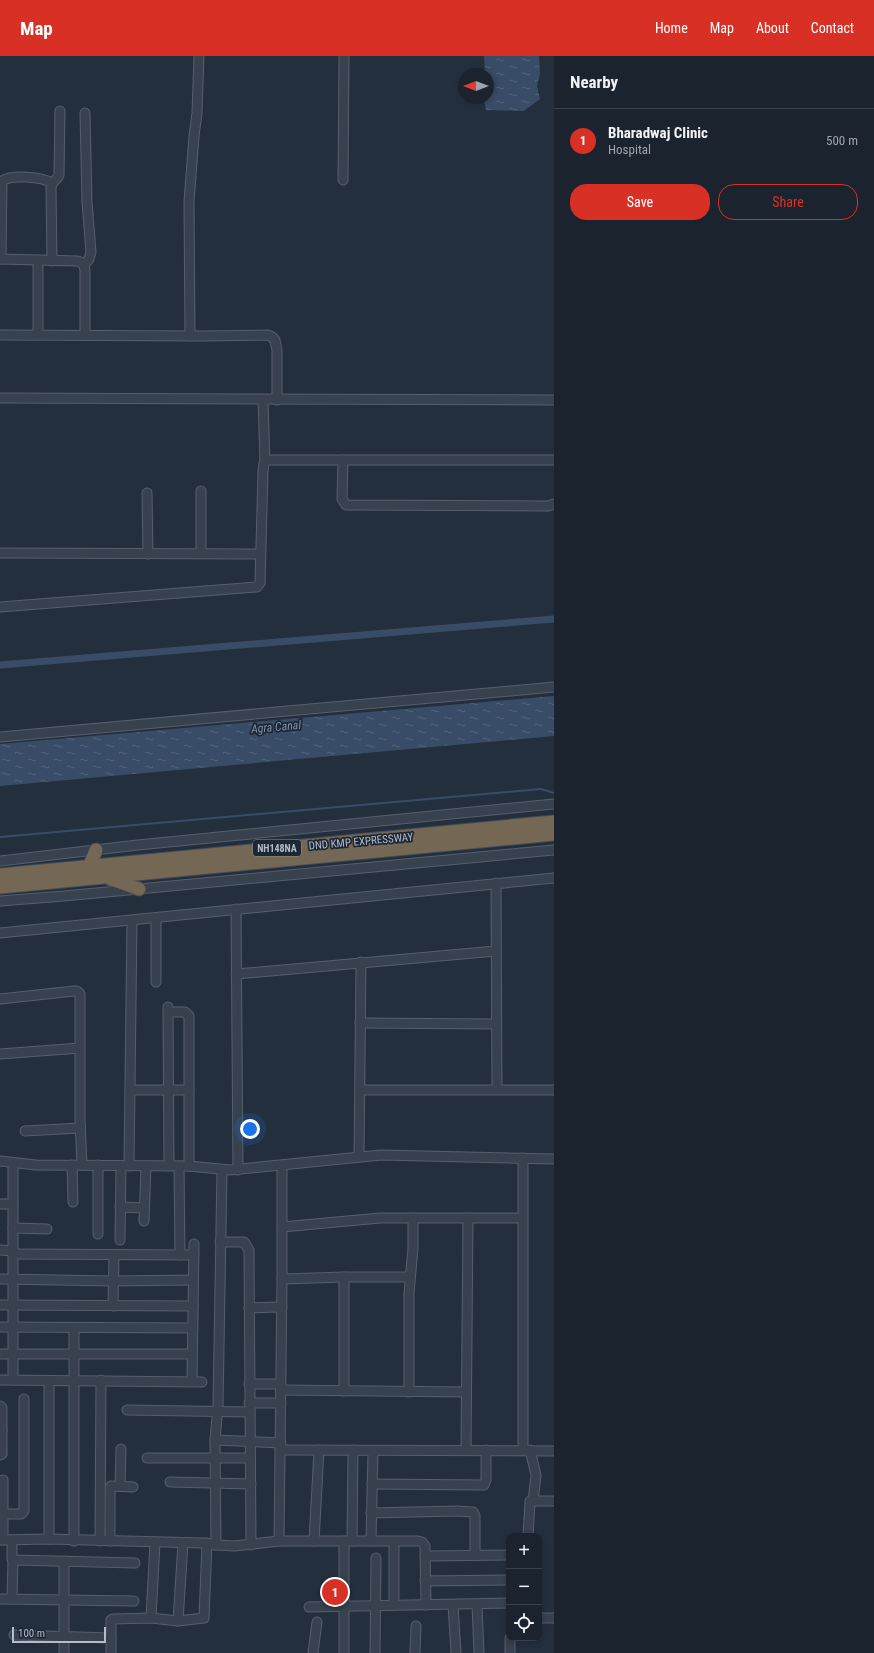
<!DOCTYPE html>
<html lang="en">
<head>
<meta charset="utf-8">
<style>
  :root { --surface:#1b232e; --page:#242b36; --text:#f1f3f6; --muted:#a0a4aa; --line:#39404a; --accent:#d93025 }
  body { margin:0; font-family:"Roboto Condensed",sans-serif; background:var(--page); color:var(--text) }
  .controls { position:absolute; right:12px; bottom:12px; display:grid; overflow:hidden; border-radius:8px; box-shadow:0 2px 6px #0003 }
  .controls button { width:36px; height:36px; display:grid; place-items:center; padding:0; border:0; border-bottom:1px solid var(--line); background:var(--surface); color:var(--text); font:20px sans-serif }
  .compass { position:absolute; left:458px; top:12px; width:36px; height:36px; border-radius:50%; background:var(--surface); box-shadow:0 2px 6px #0003; rotate:270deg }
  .scale { position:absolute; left:12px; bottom:10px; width:94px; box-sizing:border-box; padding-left:4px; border:2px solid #b4bcc9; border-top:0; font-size:11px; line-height:14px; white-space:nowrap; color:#b4bcc9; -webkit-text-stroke:3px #1d2633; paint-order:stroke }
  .you { position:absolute; left:250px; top:1073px; width:14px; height:14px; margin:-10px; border:3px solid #fff; border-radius:50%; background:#1a73e8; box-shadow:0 0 0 6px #1a73e833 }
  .badge { display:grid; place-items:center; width:26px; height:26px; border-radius:50%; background:var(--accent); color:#fff; font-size:13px; font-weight:700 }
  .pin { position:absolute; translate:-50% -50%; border:2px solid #fff; box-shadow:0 1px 4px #0006 }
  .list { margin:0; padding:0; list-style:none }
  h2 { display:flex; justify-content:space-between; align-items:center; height:52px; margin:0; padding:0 16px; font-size:17px }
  h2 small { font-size:13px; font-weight:400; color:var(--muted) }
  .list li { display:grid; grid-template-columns:26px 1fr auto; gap:12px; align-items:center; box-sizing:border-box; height:64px; padding:0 16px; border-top:1px solid var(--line) }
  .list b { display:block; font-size:15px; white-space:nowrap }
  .list p { margin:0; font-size:13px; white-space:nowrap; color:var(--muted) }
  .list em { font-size:13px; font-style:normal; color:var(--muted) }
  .actions { display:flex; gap:8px; padding:12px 16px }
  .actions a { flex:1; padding:9px 0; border:1px solid var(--accent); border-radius:16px; text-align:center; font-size:14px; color:var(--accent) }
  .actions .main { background:var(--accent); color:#fff }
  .icon { flex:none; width:22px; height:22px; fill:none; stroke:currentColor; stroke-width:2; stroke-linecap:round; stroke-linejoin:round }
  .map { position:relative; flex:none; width:554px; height:1597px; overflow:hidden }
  header { display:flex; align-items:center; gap:24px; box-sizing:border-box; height:56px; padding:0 20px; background:var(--accent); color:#fff }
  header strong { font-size:19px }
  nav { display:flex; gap:22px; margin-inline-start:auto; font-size:14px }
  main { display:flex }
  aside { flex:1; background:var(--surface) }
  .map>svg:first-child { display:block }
</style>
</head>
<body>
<header>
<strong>Map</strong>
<nav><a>Home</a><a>Map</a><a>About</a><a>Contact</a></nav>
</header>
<main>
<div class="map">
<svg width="554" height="1597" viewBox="0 0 554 1597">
  <defs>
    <pattern id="water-ripples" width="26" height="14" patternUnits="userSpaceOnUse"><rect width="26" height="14" fill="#394c67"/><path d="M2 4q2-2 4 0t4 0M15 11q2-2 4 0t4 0" fill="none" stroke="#53647b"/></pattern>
  </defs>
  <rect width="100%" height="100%" fill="#242f3e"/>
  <g fill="url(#water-ripples)">
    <polygon points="484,0 539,0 540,17 537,30 540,43 524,55 486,54 484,43 488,42 488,18 485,18"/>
    <polygon points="554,640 554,680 0,730 0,688"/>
  </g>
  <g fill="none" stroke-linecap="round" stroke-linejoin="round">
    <polyline stroke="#394c67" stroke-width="2" points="0,781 541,733 554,737"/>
    <polyline stroke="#394c67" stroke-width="7" points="0,609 554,563"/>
    <g stroke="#565f6c" stroke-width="11">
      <g id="minor">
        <polyline points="343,124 344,0"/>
        <polyline points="0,203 78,205 83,207 85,214 85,279"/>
        <path d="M1 203 2 125C11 118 42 121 52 127"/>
        <polyline points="38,204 38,278"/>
        <path d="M52 205 51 132C51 125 57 125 59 119L60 55"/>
        <polyline points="84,209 89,203 91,196 87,146 85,57"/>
        <polyline points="0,279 203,280 268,279 272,281 275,284 277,294 277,344"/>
        <polyline points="190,280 189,146 194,80 197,57 199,0"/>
        <polyline points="0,342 554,344"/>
        <polyline points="263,344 265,406"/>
        <polyline points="343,404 342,443 346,449 548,450 554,448"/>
        <polyline points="147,437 148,498"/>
        <polyline points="0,497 260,498"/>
        <polyline points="201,497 201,435"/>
        <polyline points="0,551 257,531 260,527 263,415 264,407 267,404 554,404"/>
        <polyline points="0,681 554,631"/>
        <polyline points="0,805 138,789 554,748"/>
        <polyline points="496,827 497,1033"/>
        <polyline points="0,845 64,840 554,794"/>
        <polyline points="236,853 238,1114"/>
        <polyline points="156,862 156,926"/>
        <polyline points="0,877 554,822"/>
        <polyline points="236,918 496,895"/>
        <polyline points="0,943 74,935 77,935 80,938 80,1064 82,1109"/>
        <polyline points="168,951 169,1110"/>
        <polyline points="168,956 185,956 189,960 189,1110"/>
        <polyline points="360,967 496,968"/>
        <polyline points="0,998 80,992"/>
        <polyline points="131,1034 189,1034"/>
        <polyline points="361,1034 554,1034"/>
        <polyline points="25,1075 80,1072"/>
        <polyline points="359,1101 361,906"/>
        <polyline points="523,1102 523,1394"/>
        <polyline points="0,1105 36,1109 189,1110 230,1114 381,1099 554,1103"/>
        <polyline points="72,1109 73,1146"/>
        <polyline points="98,1109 98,1178"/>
        <polyline points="129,1110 132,865"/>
        <polyline points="179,1110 180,1199"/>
        <polyline points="0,1148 13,1148"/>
        <polyline points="120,1151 144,1152"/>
        <polyline points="144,1165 146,1110"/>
        <polyline points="282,1171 380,1162 522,1162"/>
        <polyline points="13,1172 47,1173"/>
        <polyline points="120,1184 121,1110"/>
        <polyline points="220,1186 244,1186 249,1194 251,1489"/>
        <polyline points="0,1194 13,1195"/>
        <polyline points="13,1198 194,1199"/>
        <polyline points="344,1221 344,1335"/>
        <polyline points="0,1223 114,1225 193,1224"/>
        <polyline points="282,1223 344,1221 410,1221"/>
        <polyline points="0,1249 193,1250"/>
        <polyline points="113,1250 114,1200"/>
        <polyline points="249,1252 282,1251"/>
        <polyline points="0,1271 193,1272"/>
        <polyline points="74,1272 74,1485"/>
        <polyline points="0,1298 192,1298"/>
        <polyline points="0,1324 202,1326"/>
        <polyline points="13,1324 13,1107"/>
        <polyline points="49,1325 49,1483"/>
        <polyline points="192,1325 194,1188"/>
        <polyline points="249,1328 281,1328"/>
        <polyline points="281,1334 466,1336"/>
        <polyline points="409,1336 409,1237 413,1192 413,1162"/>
        <polyline points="249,1347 281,1347"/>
        <polyline points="0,1350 2,1352 2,1374"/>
        <polyline points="127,1354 249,1356"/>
        <polyline points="0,1374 2,1374 2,1398 0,1399"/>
        <polyline points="215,1384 281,1387"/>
        <polyline points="280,1394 554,1395"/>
        <polyline points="466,1394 468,1162"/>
        <polyline points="530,1394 536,1419 533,1445"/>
        <polyline points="147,1402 250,1402"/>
        <polyline points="170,1426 251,1428"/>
        <polyline points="372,1428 484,1429 486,1424 486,1394"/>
        <polyline points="120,1430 121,1393"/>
        <polyline points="371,1457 457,1455 473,1456 475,1460 475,1499"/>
        <polyline points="3,1458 21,1458 24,1455 24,1343"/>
        <polyline points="528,1480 530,1445 554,1445"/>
        <polyline points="0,1484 49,1483 203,1487 216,1489 235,1490 279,1485 418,1485 422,1486 425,1490 426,1549"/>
        <polyline points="3,1484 3,1424"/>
        <polyline points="12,1484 12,1503 14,1504 135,1507"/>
        <polyline points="100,1485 101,1324"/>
        <polyline points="110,1485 110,1432 111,1430 133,1431"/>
        <polyline points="279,1485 282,1223 282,1110"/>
        <polyline points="314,1485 319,1394"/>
        <polyline points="352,1485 353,1394"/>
        <polyline points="371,1485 373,1395"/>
        <polyline points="216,1489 215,1384 218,1350 222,1114"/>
        <polyline points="425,1500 509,1499"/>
        <polyline points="425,1525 509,1524"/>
        <polyline points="0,1543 134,1545"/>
        <polyline points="12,1543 13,1504"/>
        <polyline points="394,1549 394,1486"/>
        <polyline points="453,1549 456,1597"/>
        <polyline points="477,1549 479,1597"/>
        <polyline points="309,1551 509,1547"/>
        <polyline points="151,1562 155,1487"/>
        <polyline points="539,1562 554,1562"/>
        <polyline points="178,1565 183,1487"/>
        <polyline points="14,1579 111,1582"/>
        <polyline points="510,1582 510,1597"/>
        <polyline points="64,1597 64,1505"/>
        <polyline points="111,1597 111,1564 113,1563 151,1562 178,1565 204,1562 207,1487"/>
        <polyline points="313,1597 317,1566"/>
        <polyline points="344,1597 344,1485"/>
        <polyline points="375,1597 376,1502"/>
        <polyline points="415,1597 416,1570"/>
      </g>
    </g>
    <g stroke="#434c59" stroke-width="15">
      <g id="highway">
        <polyline points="90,809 96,794"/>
        <polyline points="0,819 554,766"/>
        <polyline points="111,823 139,833"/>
        <polyline points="0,831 554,778"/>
      </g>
    </g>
    <use href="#minor" stroke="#38414e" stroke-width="9"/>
    <use href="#highway" stroke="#746855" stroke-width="13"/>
  </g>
  <g text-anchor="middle" stroke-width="3.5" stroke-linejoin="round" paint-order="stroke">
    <rect fill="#1d2633" stroke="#878f9c" stroke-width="1" x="253" y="784" width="48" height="16" rx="3"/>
    <g font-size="10" font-weight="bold" fill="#b4bcc9">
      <text x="277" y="796">NH148NA</text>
    </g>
    <g font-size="11" fill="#b4bcc9" stroke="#1d2633">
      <text transform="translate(361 785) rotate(-5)" y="4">DND KMP EXPRESSWAY</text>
    </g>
    <g font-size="12" font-style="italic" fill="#7c92b1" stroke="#1d2633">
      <text transform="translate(276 671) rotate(-5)" y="4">Agra Canal</text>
    </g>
  </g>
</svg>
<div class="controls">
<button>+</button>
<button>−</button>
<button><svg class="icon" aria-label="locate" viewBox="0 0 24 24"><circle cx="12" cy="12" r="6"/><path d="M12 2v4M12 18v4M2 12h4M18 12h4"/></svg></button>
</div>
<svg class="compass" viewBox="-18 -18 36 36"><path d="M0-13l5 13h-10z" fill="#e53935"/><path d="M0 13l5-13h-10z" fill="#a0a4aa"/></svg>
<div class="scale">100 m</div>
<div class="you"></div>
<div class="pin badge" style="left:335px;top:1536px">1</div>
</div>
<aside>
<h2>Nearby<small></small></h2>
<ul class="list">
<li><span class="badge">1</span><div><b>Bharadwaj Clinic</b><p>Hospital</p></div><em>500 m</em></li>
</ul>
<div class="actions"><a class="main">Save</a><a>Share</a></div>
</aside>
</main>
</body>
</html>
